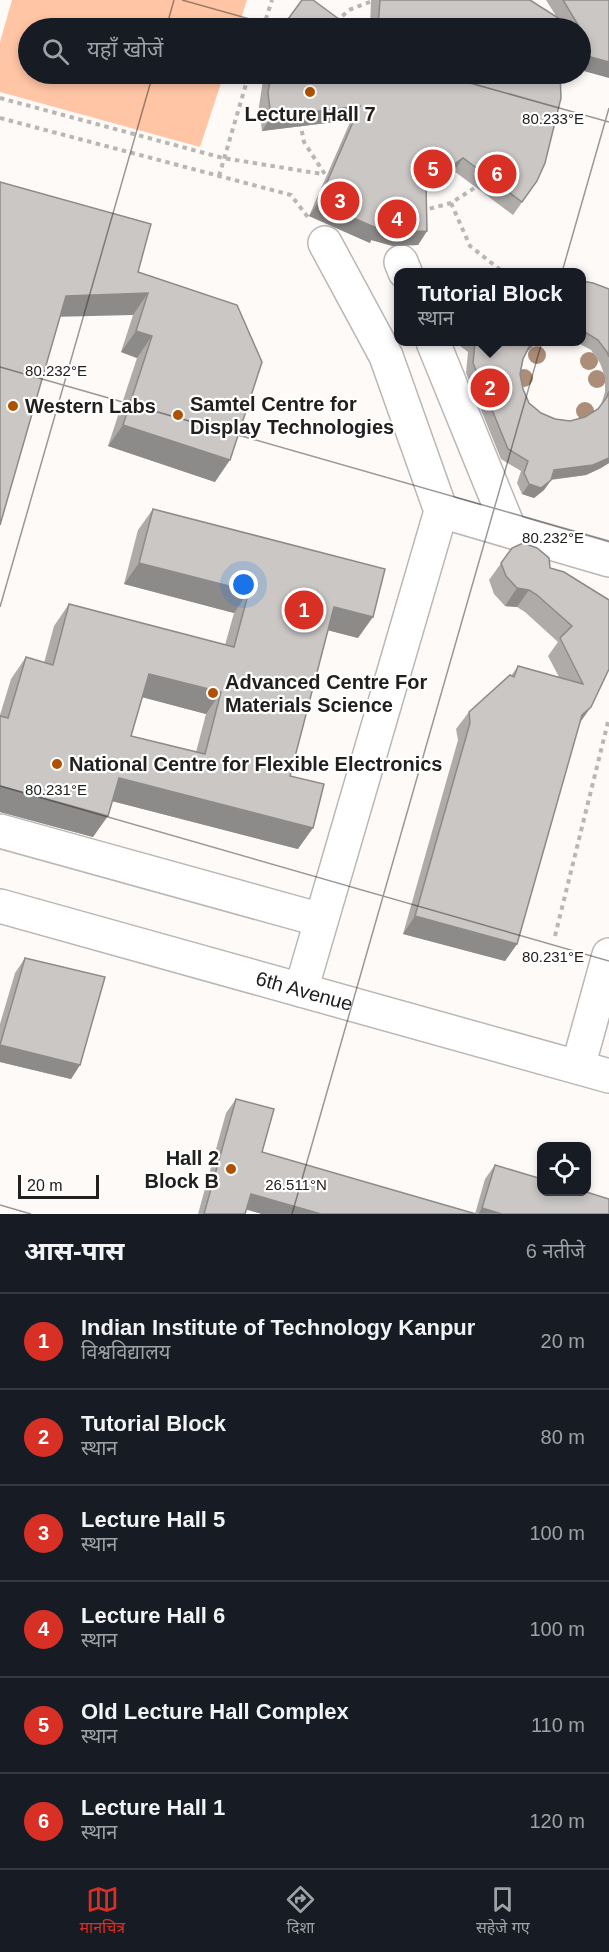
<!DOCTYPE html>
<html lang="hi">
<head>
<meta charset="utf-8">
<style>
  :root { --surface:#171b24; --page:#20242c; --text:#f1f3f6; --muted:#9ea1a6; --line:#363941; --accent:#d93025 }
  body { margin:0; font-family:Helvetica,"Noto Sans Devanagari",sans-serif; background:var(--page); color:var(--text) }
  .controls { position:absolute; right:18px; bottom:18px; display:grid; overflow:hidden; border-radius:12px; box-shadow:0 3px 9px #0003 }
  .controls button { width:54px; height:54px; display:grid; place-items:center; padding:0; border:0; border-bottom:2px solid var(--line); background:var(--surface); color:var(--text); font:30px sans-serif }
  .scale { position:absolute; left:18px; bottom:15px; width:81px; box-sizing:border-box; padding-left:6px; border:3px solid #21201f; border-top:0; font-size:16px; line-height:21px; white-space:nowrap; color:#21201f; -webkit-text-stroke:4px #fff; paint-order:stroke }
  .you { position:absolute; left:244px; top:585px; width:21px; height:21px; margin:-15px; border:4px solid #fff; border-radius:50%; background:#1a73e8; box-shadow:0 0 0 9px #1a73e833 }
  .badge { display:grid; place-items:center; width:39px; height:39px; border-radius:50%; background:var(--accent); color:#fff; font-size:20px; font-weight:700 }
  .pin { position:absolute; translate:-50% -50%; border:3px solid #fff; box-shadow:0 2px 6px #0006 }
  .popup { position:absolute; left:394px; top:268px; width:192px; height:78px; box-sizing:border-box; display:grid; place-content:center; border-radius:12px; background:var(--surface); filter:drop-shadow(0 2px 4px #0005); font-size:20px; white-space:nowrap; color:var(--muted) }
  .popup b { font-size:22px; color:var(--text) }
  .popup::after { content:''; position:absolute; left:50%; top:100%; margin-left:-12px; border:12px solid transparent; border-top-color:var(--surface) }
  .list { margin:0; padding:0; list-style:none }
  h2 { display:flex; justify-content:space-between; align-items:center; height:78px; margin:0; padding:0 24px; font-size:26px }
  h2 small { font-size:20px; font-weight:400; color:var(--muted) }
  .list li { display:grid; grid-template-columns:39px 1fr auto; gap:18px; align-items:center; box-sizing:border-box; height:96px; padding:0 24px; border-top:2px solid var(--line) }
  .list b { display:block; font-size:22px; white-space:nowrap }
  .list p { margin:0; font-size:20px; white-space:nowrap; color:var(--muted) }
  .list em { font-size:20px; font-style:normal; color:var(--muted) }
  .icon { flex:none; width:33px; height:33px; fill:none; stroke:currentColor; stroke-width:2; stroke-linecap:round; stroke-linejoin:round }
  .map { position:relative; flex:none; width:609px; height:1214px; overflow:hidden }
  .search { position:absolute; background:var(--surface); box-shadow:0 3px 9px #0003; left:18px; right:18px; top:18px; height:66px; display:flex; align-items:center; gap:15px; box-sizing:border-box; padding:0 21px; border-radius:33px; color:var(--muted); font-size:22px }
  .sheet { height:654px; background:var(--surface) }
  nav { display:flex; justify-content:space-around; align-items:center; box-sizing:border-box; height:84px; border-top:2px solid var(--line); background:var(--surface); font-size:16px; color:var(--muted) }
  nav a { display:grid; justify-items:center; gap:3px }
  nav .on { color:var(--accent) }
  .map>svg:first-child { display:block }
</style>
</head>
<body>
<div class="map">
<svg width="609" height="1214" viewBox="0 0 609 1214">
  <rect width="100%" height="100%" fill="#fdfaf8"/>
  <polygon fill="#ffc5a5" points="12,0 247,0 238,28 28,28 28,74 224,74 200,147 0,92 0,42"/>
  <g fill="none" stroke-linecap="round" stroke-linejoin="round">
    <g stroke="#bab7b5" stroke-width="36">
      <g id="minor">
        <polyline points="401,262 405,272"/>
        <polyline points="433,342 510,531"/>
        <polyline points="441,511 609,560"/>
        <polyline points="0,831 321,920"/>
        <path id="s1" d="M0 906 609 1076"/>
        <polyline points="301,990 441,511 386,356 325,243"/>
        <polyline points="578,1067 609,955"/>
      </g>
    </g>
    <g stroke="#b9b6b4" stroke-width="4" stroke-dasharray="4.5 4.5" stroke-linecap="butt">
      <polyline points="263,28 272,0"/>
      <polyline points="329,28 349,10 375,0"/>
      <polyline points="0,98 223,158 322,174"/>
      <polyline points="0,118 291,195 310,220"/>
      <polyline points="300,122 304,142 328,179"/>
      <polyline points="219,176 249,74"/>
      <polyline points="451,203 470,246 503,272"/>
      <polyline points="421,211 451,203 479,185"/>
      <polyline points="555,936 609,718"/>
    </g>
    <use href="#minor" stroke="#fff" stroke-width="33"/>
  </g>
  <g fill="#ac8d77">
    <circle cx="537" cy="355" r="9"/>
    <circle cx="589" cy="361" r="9"/>
    <circle cx="524" cy="378" r="9"/>
    <circle cx="597" cy="379" r="9"/>
    <circle cx="585" cy="411" r="9"/>
  </g>
  <g fill="#aeaba9" fill-rule="evenodd">
    <polygon points="371,0 530,0 556,16 546,0 609,0 580,70 580,28 370,28"/>
    <polygon points="264,74 560,74 537,181 513,215 454,171 426,190 427,231 418,245 393,246 371,240 370,243 309,216 351,120 262,131 259,106"/>
    <polygon points="0,182 138,272 237,305 215,482 108,446 137,358 121,352 133,315"/>
    <polygon points="582,281 609,289 609,463 601,468 586,475 551,480 544,490 534,498 522,494 517,483 521,471 501,459 466,373 468,352 455,342 543,342 534,345 526,353 523,359 520,374 523,389 529,403 541,413 555,419 570,421 585,417 598,409 601,405 605,392 605,377 600,363 591,350 576,342 582,342"/>
    <path d="M153 509 358 638 328 630 290 776 298 849 112 801 93 837 0 812V715L11 679 26 657 44 663 54 626 69 604 225 645 234 613 124 584 138 530ZM142 697 206 714 196 752 131 736Z"/>
    <polygon points="512,548 609,600 580,721 517,944 505,961 403,934 458,740 456,729 469,712 511,676 518,666 559,677 548,656 558,642 525,612 517,607 505,606 494,594 489,580"/>
    <polygon points="25,958 80,1065 71,1079 0,1062 0,1024 15,973"/>
    <polygon points="236,1099 262,1152 475,1214 485,1179 495,1165 609,1214 262,1214 246,1209 245,1214 198,1214 226,1113"/>
  </g>
  <g fill="#8d8b8a">
    <polygon points="580,54 609,62 609,78 580,70"/>
    <polygon points="360,106 351,120 262,131 271,117"/>
    <polygon points="463,158 454,171 416,197 426,184"/>
    <polygon points="318,203 380,227 427,231 418,245 393,246 371,240 370,243 309,216"/>
    <polygon points="148,293 133,315 51,317 66,296"/>
    <polygon points="136,331 152,336 137,358 121,352"/>
    <polygon points="534,342 543,342 534,345 523,355 530,345"/>
    <polygon points="123,425 230,460 215,482 108,446"/>
    <polygon points="609,458 609,463 601,468 586,475 547,480 554,470"/>
    <polygon points="551,480 544,490 534,498 522,494 529,484"/>
    <polygon points="139,563 249,591 234,613 124,584"/>
    <polygon points="517,588 529,590 517,607 505,606"/>
    <polygon points="334,607 373,617 358,638 319,628"/>
    <polygon points="149,674 221,692 206,714 134,695"/>
    <polygon points="591,707 579,724 582,715"/>
    <polygon points="119,778 313,828 298,849 104,799"/>
    <polygon points="0,786 108,816 93,837 0,812"/>
    <polygon points="415,916 517,944 505,961 403,934"/>
    <polygon points="0,1045 80,1065 71,1079 0,1062"/>
    <polygon points="251,1194 321,1214 262,1214 241,1208"/>
    <polygon points="482,1208 502,1214 478,1214"/>
  </g>
  <g fill="#cac7c5" stroke="#8d8b8a" stroke-width="1.5" fill-rule="evenodd">
    <polygon points="302,0 313,0 351,28 285,28 288,19"/>
    <polygon points="380,0 530,0 574,28 378,28"/>
    <polygon points="563,0 609,0 609,62 580,54 580,32 583,34 580,28"/>
    <polygon points="271,74 560,74 561,98 545,163 537,181 522,202 463,158 426,184 427,231 402,232 380,227 379,229 318,203 360,106 271,117 268,93"/>
    <polygon points="0,182 151,224 138,272 237,305 262,362 230,460 123,425 152,336 136,331 148,293 66,296 0,525"/>
    <polygon points="582,281 593,283 609,289 609,357 607,352 598,340 585,332 582,331"/>
    <polygon points="474,342 534,342 530,345 523,359 520,374 523,389 529,403 541,413 555,419 570,421 585,417 598,409 607,397 609,391 609,458 593,465 554,470 551,480 541,488 529,484 524,473 528,461 508,449 473,363 475,342"/>
    <path d="M153 509 385 569 373 617 334 607 290 776 324 784 313 828 119 778 108 816 0 786V716L8 718 26 657 53 665 69 604 234 647 249 591 139 563ZM149 674 221 692 205 754 131 736Z"/>
    <polygon points="523,543 537,548 549,558 550,568 564,572 609,600 609,669 591,707 582,715 517,944 415,916 470,723 469,712 510,675 514,677 518,666 583,684 560,638 572,626 537,595 529,590 517,588 506,576 501,563 512,548"/>
    <polygon points="25,958 105,977 80,1065 0,1045"/>
    <polygon points="236,1099 274,1109 262,1152 476,1214 321,1214 251,1194 245,1214 204,1214"/>
    <polygon points="495,1165 542,1179 542,1191 583,1191 609,1199 609,1214 502,1214 482,1208"/>
  </g>
  <path fill="none" stroke="#21201f" stroke-width="1.5" stroke-opacity="0.45" d="M182 0 282 28M166 28 174 0M438 74 609 122M0 367 609 541M0 607 153 74M0 786 609 961M0 1205 31 1214M292 1214 609 108"/>
  <g fill="#af5100" stroke="#fff" stroke-width="2">
    <circle cx="310" cy="92" r="6"/>
    <circle cx="13" cy="406" r="6"/>
    <circle cx="178" cy="415" r="6"/>
    <circle cx="213" cy="693" r="6"/>
    <circle cx="57" cy="764" r="6"/>
    <circle cx="231" cy="1169" r="6"/>
  </g>
  <g text-anchor="middle" stroke-width="4.5" stroke-linejoin="round" paint-order="stroke">
    <g font-size="20" font-weight="bold" fill="#21201f" stroke="#fff" text-anchor="start">
      <text x="310" y="121" text-anchor="middle">Lecture Hall 7</text>
      <text x="190" y="411">Samtel Centre for<tspan x="190" dy="23">Display Technologies</tspan></text>
      <text x="25" y="413">Western Labs</text>
      <text x="225" y="689">Advanced Centre For<tspan x="225" dy="23">Materials Science</tspan></text>
      <text x="69" y="771">National Centre for Flexible Electronics</text>
      <text x="219" y="1165" text-anchor="end">Hall 2<tspan x="219" dy="23">Block B</tspan></text>
    </g>
    <g font-size="20" fill="#21201f" stroke="#fff">
      <text dy="7" stroke="none"><textPath href="#s1" startOffset="316">6th Avenue</textPath></text>
    </g>
  </g>
  <g font-size="15" text-anchor="middle" fill="#21201f" stroke="#fff" stroke-width="4.5" stroke-linejoin="round" paint-order="stroke">
    <text x="553" y="124">80.233°E</text>
    <text x="56" y="376">80.232°E</text>
    <text x="553" y="543">80.232°E</text>
    <text x="56" y="795">80.231°E</text>
    <text x="553" y="962">80.231°E</text>
    <text x="296" y="1190">26.511°N</text>
  </g>
</svg>
<div class="controls">
<button><svg class="icon" aria-label="locate" viewBox="0 0 24 24"><circle cx="12" cy="12" r="6"/><path d="M12 2v4M12 18v4M2 12h4M18 12h4"/></svg></button>
</div>
<div class="scale">20 m</div>
<div class="you"></div>
<div class="pin badge" style="left:304px;top:610px">1</div>
<div class="pin badge" style="left:490px;top:388px">2</div>
<div class="popup"><b>Tutorial Block</b>स्थान</div>
<div class="pin badge" style="left:340px;top:201px">3</div>
<div class="pin badge" style="left:397px;top:219px">4</div>
<div class="pin badge" style="left:433px;top:169px">5</div>
<div class="pin badge" style="left:497px;top:174px">6</div>
<div class="search"><svg class="icon" aria-label="search" viewBox="0 0 24 24"><circle cx="10" cy="10" r="6"/><path d="M15 15l6 6"/></svg>यहाँ खोजें</div>
</div>
<section class="sheet">
<h2>आस-पास<small>6 नतीजे</small></h2>
<ul class="list">
<li><span class="badge">1</span><div><b>Indian Institute of Technology Kanpur</b><p>विश्वविद्यालय</p></div><em>20 m</em></li>
<li><span class="badge">2</span><div><b>Tutorial Block</b><p>स्थान</p></div><em>80 m</em></li>
<li><span class="badge">3</span><div><b>Lecture Hall 5</b><p>स्थान</p></div><em>100 m</em></li>
<li><span class="badge">4</span><div><b>Lecture Hall 6</b><p>स्थान</p></div><em>100 m</em></li>
<li><span class="badge">5</span><div><b>Old Lecture Hall Complex</b><p>स्थान</p></div><em>110 m</em></li>
<li><span class="badge">6</span><div><b>Lecture Hall 1</b><p>स्थान</p></div><em>120 m</em></li>
</ul>
</section>
<nav>
<a class="on"><svg class="icon" aria-label="map" viewBox="0 0 24 24"><path d="M3 6l6-2 6 2 6-2v14l-6 2-6-2-6 2zM9 4v14M15 6v14"/></svg>मानचित्र</a>
<a><svg class="icon" aria-label="directions" viewBox="0 0 24 24"><path d="M12 3l9 9-9 9-9-9zM9 14v-3h6M13 9l2 2-2 2"/></svg>दिशा</a>
<a><svg class="icon" aria-label="saved" viewBox="0 0 24 24"><path d="M7 4h10v16l-5-4-5 4z"/></svg>सहेजे गए</a>
</nav>
</body>
</html>
